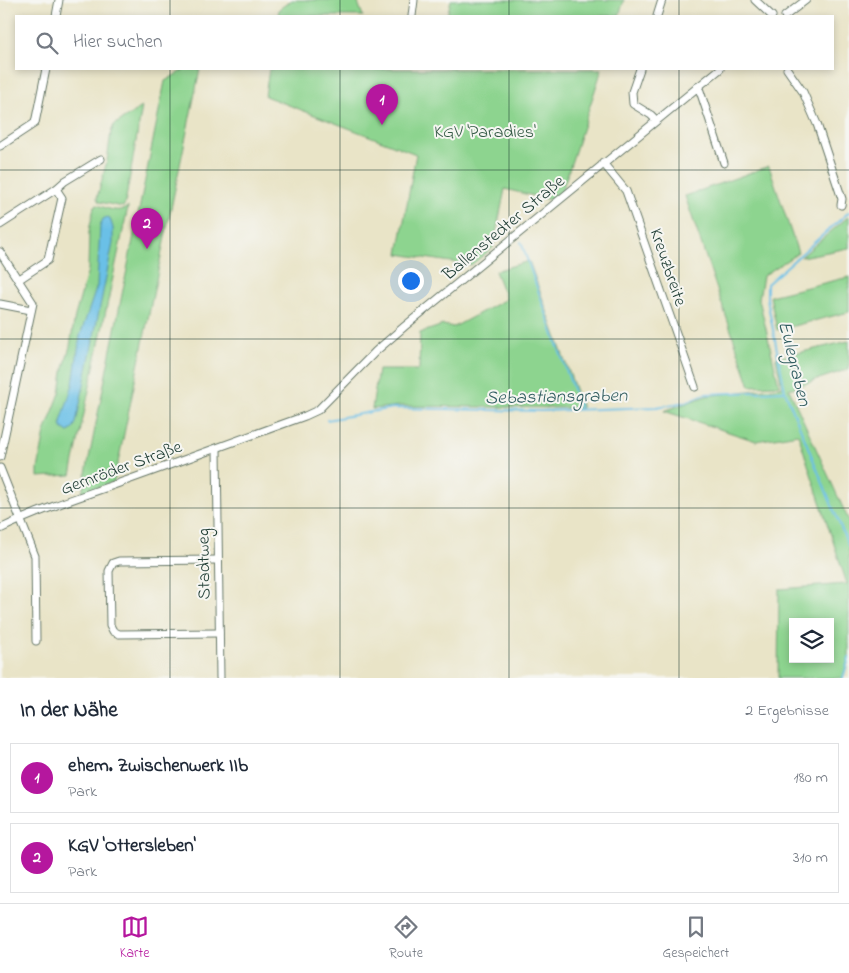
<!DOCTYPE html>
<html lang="de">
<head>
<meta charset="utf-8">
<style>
  :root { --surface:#fff; --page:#f2f2f3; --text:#1f2937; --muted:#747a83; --line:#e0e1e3; --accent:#b5179e }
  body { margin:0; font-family:"Indie Flower",sans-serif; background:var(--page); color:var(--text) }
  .controls { position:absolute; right:15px; bottom:15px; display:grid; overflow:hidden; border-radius:0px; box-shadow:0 2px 8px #0003 }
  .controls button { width:45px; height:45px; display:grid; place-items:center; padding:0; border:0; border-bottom:1px solid var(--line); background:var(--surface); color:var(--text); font:25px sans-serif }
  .you { position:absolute; left:410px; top:280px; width:18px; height:18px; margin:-12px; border:4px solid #fff; border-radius:50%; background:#1a73e8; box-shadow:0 0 0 8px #1a73e833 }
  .badge { display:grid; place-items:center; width:32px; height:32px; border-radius:50%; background:var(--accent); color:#fff; font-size:16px; font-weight:700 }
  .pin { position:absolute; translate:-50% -41px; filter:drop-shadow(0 1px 2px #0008) }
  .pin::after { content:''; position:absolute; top:26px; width:18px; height:15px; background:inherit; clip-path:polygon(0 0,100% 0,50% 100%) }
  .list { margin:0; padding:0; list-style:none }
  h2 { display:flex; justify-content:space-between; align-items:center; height:65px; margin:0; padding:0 20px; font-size:21px }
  h2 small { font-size:16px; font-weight:400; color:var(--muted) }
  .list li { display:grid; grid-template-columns:32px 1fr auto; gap:15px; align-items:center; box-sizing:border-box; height:70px; margin:0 10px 10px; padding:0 10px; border:1px solid var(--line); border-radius:0px }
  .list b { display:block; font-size:19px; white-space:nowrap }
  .list p { margin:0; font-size:16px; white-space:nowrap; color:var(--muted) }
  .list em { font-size:16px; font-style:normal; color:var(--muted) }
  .icon { flex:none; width:28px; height:28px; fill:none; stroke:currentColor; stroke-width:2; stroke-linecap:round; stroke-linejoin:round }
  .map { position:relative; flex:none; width:849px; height:678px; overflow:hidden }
  .search { position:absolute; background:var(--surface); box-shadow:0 2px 8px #0003; left:15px; right:15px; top:15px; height:55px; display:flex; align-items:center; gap:12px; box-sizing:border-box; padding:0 18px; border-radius:0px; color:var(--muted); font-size:19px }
  .sheet { height:225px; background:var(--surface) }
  nav { display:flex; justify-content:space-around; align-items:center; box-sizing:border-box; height:70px; border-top:1px solid var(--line); background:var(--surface); font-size:14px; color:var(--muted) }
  nav a { display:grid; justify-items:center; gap:2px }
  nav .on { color:var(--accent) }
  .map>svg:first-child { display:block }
</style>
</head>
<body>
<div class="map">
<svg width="849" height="678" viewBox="0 0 849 678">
  <rect width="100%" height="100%" fill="#f6f6f2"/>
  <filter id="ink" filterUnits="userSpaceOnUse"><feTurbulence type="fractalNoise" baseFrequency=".02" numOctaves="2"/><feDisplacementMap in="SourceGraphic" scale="10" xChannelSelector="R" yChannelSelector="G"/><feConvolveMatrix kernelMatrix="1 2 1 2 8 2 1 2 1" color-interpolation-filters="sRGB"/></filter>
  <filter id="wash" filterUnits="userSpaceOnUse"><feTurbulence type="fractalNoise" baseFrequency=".0096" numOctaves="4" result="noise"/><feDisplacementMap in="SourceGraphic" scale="20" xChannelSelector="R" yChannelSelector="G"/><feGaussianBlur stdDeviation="1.12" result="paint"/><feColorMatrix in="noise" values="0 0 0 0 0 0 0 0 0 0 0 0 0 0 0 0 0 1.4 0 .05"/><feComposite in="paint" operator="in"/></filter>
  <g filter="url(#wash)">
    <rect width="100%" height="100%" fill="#e9e4c7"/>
    <g fill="#8dd48f" stroke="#568862" fill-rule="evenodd">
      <polygon points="292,0 357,0 363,16 278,16 279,9"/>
      <polygon points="451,0 624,0 619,16 447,16"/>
      <polygon points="185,69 200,69 114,482 82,493 165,81"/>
      <polygon points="269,69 602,69 562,191 565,192 554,201 505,189 493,248 471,265 398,254 416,154 265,96"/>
      <polygon points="142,107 125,204 123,207 99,202 97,198 107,161 111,132 114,125"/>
      <polygon points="769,166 798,253 763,276 759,299 779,385 750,386 685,196"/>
      <path d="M97 205C107 208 118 214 128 207L71 475 38 477V469L45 432 60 393 63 372 70 346 75 316 88 270 89 231 94 207Z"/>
      <polygon points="849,216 849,248 801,257"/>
      <polygon points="529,261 582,408 400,406 372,409 378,370 419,370 420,333 443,325 454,327 506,299 495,271"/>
      <polygon points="849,277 849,312 777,330 770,296"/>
      <path d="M849 341V369L789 389 849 521V658L843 678H778L779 589 847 584 798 434 756 441 664 411 706 396 782 387 776 358ZM793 622H830V659H793Z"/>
    </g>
    <polygon fill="#6ac0e7" stroke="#447e8e" points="107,217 110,218 113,228 113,243 76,423 72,430 68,432 62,428 61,422 73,384 80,336 97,286 100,226 103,219"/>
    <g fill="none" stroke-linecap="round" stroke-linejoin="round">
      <g stroke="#6ac0e7" stroke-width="2">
        <polyline points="849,212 767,284 767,299 785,391 849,547"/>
        <polyline points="521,242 580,409"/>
        <polyline points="327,420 393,408 541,411 657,407 686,402 705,394 785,391"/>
        <polyline points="843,678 849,658"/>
      </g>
    </g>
  </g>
  <g filter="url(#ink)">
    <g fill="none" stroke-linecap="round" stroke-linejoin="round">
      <g stroke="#667767" stroke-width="9">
        <g id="minor">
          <polyline points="755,0 772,16"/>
          <polyline points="56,16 59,0"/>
          <polyline points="412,16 414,0"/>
          <polyline points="657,16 662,0"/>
          <polyline points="785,16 806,0"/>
          <polyline points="640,69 632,92 633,104 651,115 656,120"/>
          <polyline points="787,69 803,92 817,124 842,199 841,205"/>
          <polyline points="697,87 700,91 724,163"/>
          <polyline points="0,146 35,123 46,69"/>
          <polyline points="603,163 626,191 695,387"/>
          <polyline points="56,189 65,181 101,159"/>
          <polyline points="0,225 56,189 62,198 48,260 18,280"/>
          <polyline points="0,252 33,303 0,457"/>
          <polyline points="0,304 31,310"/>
          <polyline points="217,449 220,678"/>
          <polyline points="0,468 35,556 36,641"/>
          <path d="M0 529C41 509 85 495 128 480 187 459 246 437 305 416L318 410 376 351 405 326 720 69"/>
          <polyline points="218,560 119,561 113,563 109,571 110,625 113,631 119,634 219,633"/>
        </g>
      </g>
      <use href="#minor" stroke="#fff" stroke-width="7"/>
    </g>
  </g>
  <path fill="none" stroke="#1f3d34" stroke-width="1" stroke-opacity="0.55" d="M170 0V16M340 0V16M509 0V16M679 0V16M170 69V678M340 69V678M509 69V678M679 69V678M0 170H849M0 339H849M0 508H849"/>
  <g text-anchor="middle" stroke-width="4" stroke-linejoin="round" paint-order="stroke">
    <g font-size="18" fill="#355b46" stroke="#f6f6f2">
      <text x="485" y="137">KGV 'Paradies'</text>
    </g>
    <g font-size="18" fill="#1f3d34" stroke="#f6f6f2">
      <text transform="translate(503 227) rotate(-40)" y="6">Ballenstedter Straße</text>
      <text transform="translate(669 267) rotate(71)" y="6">Kreuzbreite</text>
      <text transform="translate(121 467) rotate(-20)" y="6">Gernröder Straße</text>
      <text transform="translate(203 564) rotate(-91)" y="6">Stadtweg</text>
    </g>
    <g font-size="19" font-style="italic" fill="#325e61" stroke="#f6f6f2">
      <text transform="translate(796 363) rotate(76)" y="7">Eulegraben</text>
      <text transform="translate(556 395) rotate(-1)" y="7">Sebastiansgraben</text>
    </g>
  </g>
</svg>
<div class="controls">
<button><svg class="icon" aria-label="layers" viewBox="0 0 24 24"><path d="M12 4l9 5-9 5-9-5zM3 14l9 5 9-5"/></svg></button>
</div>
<div class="you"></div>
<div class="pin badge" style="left:382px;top:125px">1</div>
<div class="pin badge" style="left:147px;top:249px">2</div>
<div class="search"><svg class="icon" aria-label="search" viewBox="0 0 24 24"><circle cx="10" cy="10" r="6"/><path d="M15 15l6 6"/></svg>Hier suchen</div>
</div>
<section class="sheet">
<h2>In der Nähe<small>2 Ergebnisse</small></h2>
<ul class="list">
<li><span class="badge">1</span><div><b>ehem. Zwischenwerk IIb</b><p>Park</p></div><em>180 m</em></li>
<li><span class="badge">2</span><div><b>KGV 'Ottersleben'</b><p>Park</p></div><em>310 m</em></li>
</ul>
</section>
<nav>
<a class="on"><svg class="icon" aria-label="map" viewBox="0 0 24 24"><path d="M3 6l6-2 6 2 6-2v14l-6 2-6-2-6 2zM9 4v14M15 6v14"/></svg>Karte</a>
<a><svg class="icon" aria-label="directions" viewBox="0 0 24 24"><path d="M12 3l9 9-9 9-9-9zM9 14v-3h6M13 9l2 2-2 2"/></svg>Route</a>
<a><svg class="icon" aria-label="saved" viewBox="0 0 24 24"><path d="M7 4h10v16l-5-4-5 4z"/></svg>Gespeichert</a>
</nav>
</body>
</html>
